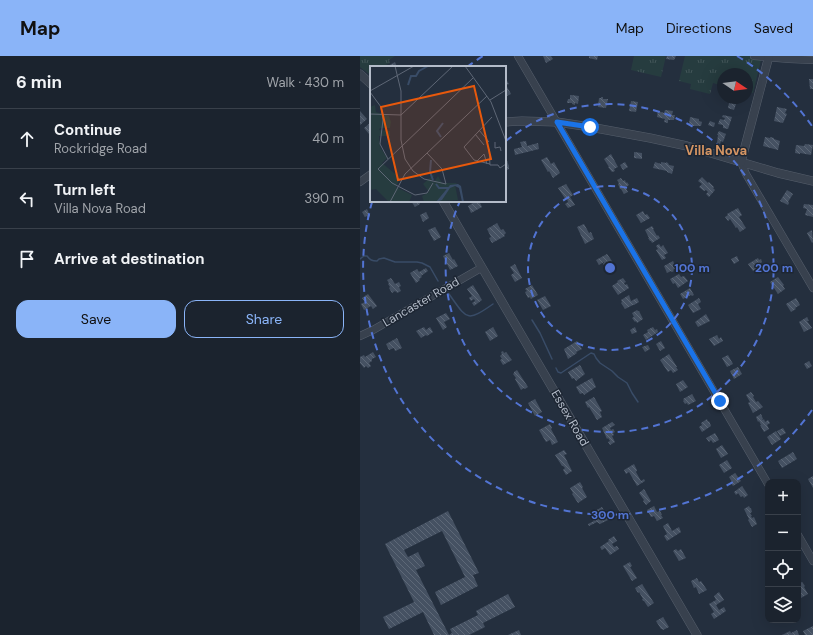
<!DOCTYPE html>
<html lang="en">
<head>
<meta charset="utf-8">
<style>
  :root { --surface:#1b232e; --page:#282f3a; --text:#f1f3f6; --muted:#a0a4aa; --line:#39404a; --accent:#8ab4f8 }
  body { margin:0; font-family:"DM Sans",sans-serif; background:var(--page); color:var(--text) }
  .controls { position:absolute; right:12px; bottom:12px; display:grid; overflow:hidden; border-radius:8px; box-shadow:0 4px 16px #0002 }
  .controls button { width:36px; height:36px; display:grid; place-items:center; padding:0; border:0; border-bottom:1px solid var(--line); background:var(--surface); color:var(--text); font:20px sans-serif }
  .compass { position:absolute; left:357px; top:12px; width:36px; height:36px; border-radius:50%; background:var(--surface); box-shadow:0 4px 16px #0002; rotate:103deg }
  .stop { position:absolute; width:12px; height:12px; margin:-9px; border:3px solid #1a73e8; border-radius:50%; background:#fff }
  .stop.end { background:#1a73e8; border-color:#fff; box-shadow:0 1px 4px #0008 }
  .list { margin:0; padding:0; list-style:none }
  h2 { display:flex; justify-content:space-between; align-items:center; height:52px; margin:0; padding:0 16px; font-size:17px }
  h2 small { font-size:13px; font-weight:400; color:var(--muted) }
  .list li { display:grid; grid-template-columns:26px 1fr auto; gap:12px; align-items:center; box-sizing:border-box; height:60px; padding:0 16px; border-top:1px solid var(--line) }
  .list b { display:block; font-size:15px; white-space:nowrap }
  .list p { margin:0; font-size:13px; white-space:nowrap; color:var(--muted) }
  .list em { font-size:13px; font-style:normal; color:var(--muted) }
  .actions { display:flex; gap:8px; padding:12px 16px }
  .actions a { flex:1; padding:9px 0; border:1px solid var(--accent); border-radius:12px; text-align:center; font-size:14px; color:var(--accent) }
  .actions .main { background:var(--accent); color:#111 }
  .icon { flex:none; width:22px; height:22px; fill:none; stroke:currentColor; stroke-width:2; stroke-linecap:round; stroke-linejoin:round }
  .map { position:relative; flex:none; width:453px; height:579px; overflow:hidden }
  header { display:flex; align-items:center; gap:24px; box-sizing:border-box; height:56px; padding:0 20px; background:var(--accent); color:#111 }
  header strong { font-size:19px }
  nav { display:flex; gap:22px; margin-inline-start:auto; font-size:14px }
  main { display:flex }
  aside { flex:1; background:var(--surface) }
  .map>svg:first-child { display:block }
</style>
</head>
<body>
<header>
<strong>Map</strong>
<nav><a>Map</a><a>Directions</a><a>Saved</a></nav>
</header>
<main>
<aside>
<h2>6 min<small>Walk · 430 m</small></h2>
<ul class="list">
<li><svg class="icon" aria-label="ahead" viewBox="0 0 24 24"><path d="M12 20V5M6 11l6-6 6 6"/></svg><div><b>Continue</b><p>Rockridge Road</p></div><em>40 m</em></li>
<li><svg class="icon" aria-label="left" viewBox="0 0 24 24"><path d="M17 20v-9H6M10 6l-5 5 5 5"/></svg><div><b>Turn left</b><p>Villa Nova Road</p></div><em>390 m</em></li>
<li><svg class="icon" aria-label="arrive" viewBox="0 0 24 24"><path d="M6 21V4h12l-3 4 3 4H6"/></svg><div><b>Arrive at destination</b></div></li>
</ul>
<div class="actions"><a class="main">Save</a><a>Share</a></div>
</aside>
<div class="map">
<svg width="453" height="579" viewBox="0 0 453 579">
  <defs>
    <pattern id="park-tufts" width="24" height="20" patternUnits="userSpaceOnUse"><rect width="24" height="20" fill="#263c3f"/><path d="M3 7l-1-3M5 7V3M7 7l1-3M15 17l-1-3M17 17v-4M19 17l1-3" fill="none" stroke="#435659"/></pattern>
    <pattern id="building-back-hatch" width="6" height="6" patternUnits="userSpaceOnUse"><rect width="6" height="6" fill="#455162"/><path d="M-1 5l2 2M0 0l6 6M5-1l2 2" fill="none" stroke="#5d6877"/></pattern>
  </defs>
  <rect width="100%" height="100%" fill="#242f3e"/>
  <g fill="url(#park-tufts)">
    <polygon points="0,0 35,0 29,4 30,7 22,11 11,11 11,18 9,18 0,11"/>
    <polygon points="274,0 306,0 301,21 271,14"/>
    <polygon points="325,0 402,0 393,37 387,36 387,18 363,18 363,30 353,27 350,38 330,33 331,28 319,25"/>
  </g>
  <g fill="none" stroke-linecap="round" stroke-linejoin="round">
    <g stroke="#394c67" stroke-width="1.5">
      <path d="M0 203 4 200H7C10 204 12 205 17 205L19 203 24 202 35 206H57L62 207 70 211 78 225"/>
      <path d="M89 238C107 263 106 267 133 248"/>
      <polyline points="172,264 180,277 192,303"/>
      <polyline points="196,312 198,316 201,317 231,297 234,298 236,302 240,307 252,315 258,321 267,327 272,337 278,346"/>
    </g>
  </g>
  <g fill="url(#building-back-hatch)">
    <polygon points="183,0 191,0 193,3 186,7"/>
    <polygon points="229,0 238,0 237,4 229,2"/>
    <polygon points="307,0 316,0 314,4 306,3"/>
    <polygon points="35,6 37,11 29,11 28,10"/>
    <polygon points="146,23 149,28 146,29 151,38 145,41 145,24"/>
    <polygon points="449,23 453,23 453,33 450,33"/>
    <polygon points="210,39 211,39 219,40 218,48 215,47 215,49 212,48 212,47 207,47 208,43 210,43"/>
    <polygon points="241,41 243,41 243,43 248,43 246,52 238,51 239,42 241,42"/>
    <polygon points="370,42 378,42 374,54 368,52"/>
    <polygon points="271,45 278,46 276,56 269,55"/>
    <polygon points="417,51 427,53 425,57 427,58 423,67 414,65"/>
    <polygon points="305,54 313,55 312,59 315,59 314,64 308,64 308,67 304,66 305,63 297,61 298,55 304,57"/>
    <polygon points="0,55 7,63 0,69"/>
    <polygon points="363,59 372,61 368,73 363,72 363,69 358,68 360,63 364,64 365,62 362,61"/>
    <polygon points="330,61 339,63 339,65 342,66 341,70 332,70 332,69 329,68"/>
    <polygon points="350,65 355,67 354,71 348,69"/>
    <polygon points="10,67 11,69 11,81 9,80 9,78 4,72"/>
    <polygon points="359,75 366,78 363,86 361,85 360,88 357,87 358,79 357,79"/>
    <polygon points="405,81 410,82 410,81 414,82 414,83 420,85 418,94 403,90"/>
    <polygon points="166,85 167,90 178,87 179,93 155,99 154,93 162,91 160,86"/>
    <polygon points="445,88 453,89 451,99 440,97 440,98 435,97 436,89 444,90"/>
    <polygon points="274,96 282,97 282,103 274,102"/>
    <polygon points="251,98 258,111 254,113 255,115 252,116 248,111 249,111 244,103"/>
    <polygon points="145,99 149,110 149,113 147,114 145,109"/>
    <polygon points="187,101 191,108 194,106 200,117 193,122 189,115 188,116 181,104"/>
    <polygon points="265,106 268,111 263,114 260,109"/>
    <polygon points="295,106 301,108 301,106 306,107 306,106 308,107 309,109 314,110 312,118 307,116 307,115 293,112"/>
    <polygon points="342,121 348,127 349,126 354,131 353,132 355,134 349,141 346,138 348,136 346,134 344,135 339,131 342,128 338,125"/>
    <polygon points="261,122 263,125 265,124 266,127 267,126 269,129 265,131 268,136 264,138 261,133 260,133 258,128 259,127 257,124"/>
    <polygon points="206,128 213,139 210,141 215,149 208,152 205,148 208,146 207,143 206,144 198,132"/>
    <polygon points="427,134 433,138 428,146 429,147 428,149 420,145"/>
    <polygon points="51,145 59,145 60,148 55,151"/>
    <polygon points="116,145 119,145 122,151 111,157 108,150"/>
    <polygon points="444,148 453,149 453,161 445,159 447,153 443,152"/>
    <polygon points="378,152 382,159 379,161 386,172 380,176 377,171 376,172 370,163 368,165 365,161 368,159 367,158"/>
    <polygon points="7,153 10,160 8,162 7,160 5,161 2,156"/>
    <polygon points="283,155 285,159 287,158 290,162 281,167 276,159"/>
    <polygon points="66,156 69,162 63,166 60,159"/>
    <polygon points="137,167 141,174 143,173 146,177 144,179 145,180 132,187 129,182 131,181 127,173"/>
    <polygon points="224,168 229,177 231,176 234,183 225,188 217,171"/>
    <polygon points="292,170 294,173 293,173 297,180 298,179 300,182 292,187 291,185 290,185 288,182 289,182 285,174"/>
    <polygon points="75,171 81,181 74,185 68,174"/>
    <polygon points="452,174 453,186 452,187 447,177"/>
    <polygon points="299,188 301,191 303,189 308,197 304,199 306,202 302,204 296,194 298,193 296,190"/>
    <polygon points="89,197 93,204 94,203 98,210 90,214 83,200"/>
    <polygon points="247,198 254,208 247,212 246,210 245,210 243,208 244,207 244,206 239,209 236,204"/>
    <polygon points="377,200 379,205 374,208 371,203"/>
    <polygon points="398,202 399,204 401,203 402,206 401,207 402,210 393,215 388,208"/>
    <polygon points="313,205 316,212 313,214 314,215 312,216 311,215 307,217 304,210"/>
    <polygon points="155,208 162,222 155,226 151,219 154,217 150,211"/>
    <polygon points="66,212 68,215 61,220 62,221 59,223 60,224 56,227 50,217 57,213 59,216"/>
    <polygon points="319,218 321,221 324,220 328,225 318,232 315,227 313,228 310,223"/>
    <polygon points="418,221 424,229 423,230 425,233 418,238 414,232 413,232 412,231 413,231 410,226"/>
    <polygon points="31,222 35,228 39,226 41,230 39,231 41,235 37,237 36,235 35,236 35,235 32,237 29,232 30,231 28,228 29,227 27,224"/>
    <polygon points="263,222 266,226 264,227 265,229 267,228 269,232 258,239 252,230 258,226 257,225"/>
    <polygon points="113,229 122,244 114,250 112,247 115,245 114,243 111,245 109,242 112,240 107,233"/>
    <polygon points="172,229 178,239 171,243 170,241 168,242 165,236 167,235 165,233"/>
    <polygon points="330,232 334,239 332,240 331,239 323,243 320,238"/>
    <polygon points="8,238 17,250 13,253 11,250 4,254 1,248 5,246 2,242"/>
    <polygon points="269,239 271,245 277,242 279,246 274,249 273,249 265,253 261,247 262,246 261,244"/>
    <polygon points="185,240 191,250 183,254 177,244"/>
    <polygon points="339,242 341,246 338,248 341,253 333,257 328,249"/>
    <polygon points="436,242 440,249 435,252 436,253 431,256 426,248"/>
    <polygon points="277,254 278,255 279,255 283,263 277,267 276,265 275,266 272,262 274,261 272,257"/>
    <polygon points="86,257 90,263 84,266 87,271 83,274 76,262"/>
    <polygon points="346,258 350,265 338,271 335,266"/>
    <polygon points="447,261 449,265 447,265 452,272 444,276 439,266"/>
    <polygon points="64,271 66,274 70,271 73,276 67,280 66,279 61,282 56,275"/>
    <polygon points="133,271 138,280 130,285 125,276"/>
    <polygon points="275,271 277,276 272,278 270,274"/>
    <polygon points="293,271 295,274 297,273 298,276 286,284 283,279 288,276 287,274"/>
    <polygon points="357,279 359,283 361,281 363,285 354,290 349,283"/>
    <polygon points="37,282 42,292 35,295 34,292 29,294 26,288"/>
    <polygon points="217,285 222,293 216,296 217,297 208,303 204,293"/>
    <polygon points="301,285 305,292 300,295 296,288"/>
    <polygon points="288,289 290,293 285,296 282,291"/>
    <polygon points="143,295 144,297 146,296 152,304 143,309 140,304 142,303 140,300 142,298 141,296"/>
    <polygon points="13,296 16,301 12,303 12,305 9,307 11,310 8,312 6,310 4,312 0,307 0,301 4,299 5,301"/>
    <polygon points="309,298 317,311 316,311 318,314 313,317 311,314 308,316 300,304"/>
    <polygon points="368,299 373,308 367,311 362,302"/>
    <polygon points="449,305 452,310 447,313 444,308"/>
    <polygon points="220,309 225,318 216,325 214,322 212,323 208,316"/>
    <polygon points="378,311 382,318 374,323 370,315"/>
    <polygon points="157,314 168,331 165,333 164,332 161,334 155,323 156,322 153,318 154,317 154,316"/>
    <polygon points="232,322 236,331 224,339 223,337 220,338 216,331"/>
    <polygon points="323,324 328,331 320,336 316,328"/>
    <polygon points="391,336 394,340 393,341 396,346 398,345 403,351 393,357 388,347 390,346 386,339"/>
    <polygon points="332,338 336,345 328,349 327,347 325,348 323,345 324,344 323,343"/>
    <polygon points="234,341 242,355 240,356 242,361 237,364 229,351 228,352 225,346"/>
    <polygon points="175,343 182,356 175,360 168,347"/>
    <polygon points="401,358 403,363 402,363 403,364 404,363 405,366 408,364 410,367 407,369 409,373 404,376 400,369 401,369 399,365 398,366 396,361"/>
    <polygon points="347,363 348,366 349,365 351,370 342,376 339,371 342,369 341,367"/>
    <polygon points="252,366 255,369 250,372 251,374 253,373 255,376 253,377 254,379 252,380 255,386 250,389 248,386 250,385 248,382 247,383 242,372"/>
    <polygon points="190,368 192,372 191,373 198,386 192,389 190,384 186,386 179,374"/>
    <polygon points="423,372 426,377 420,380 417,375"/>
    <polygon points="416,375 421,383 412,389 407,381"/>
    <polygon points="355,377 359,384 353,387 351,384 349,386 346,382"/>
    <polygon points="362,389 368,398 361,402 356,393"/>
    <polygon points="204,394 207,398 204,399 212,415 206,419 203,414 205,412 203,410 202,410 195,399"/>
    <polygon points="433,396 437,403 422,412 418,405"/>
    <polygon points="367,404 372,412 364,417 359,409"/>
    <polygon points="274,408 277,414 276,416 281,425 284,423 285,425 277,430 269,416 266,418 264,414"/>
    <polygon points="375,417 381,425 373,430 371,427 372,426 369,421"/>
    <polygon points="453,420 453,432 448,423"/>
    <polygon points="220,426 223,431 222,432 227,441 218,447 212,438 213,437 210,432"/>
    <polygon points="382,430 388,439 384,442 383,440 381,441 378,437 376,439 374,436"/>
    <polygon points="284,433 291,445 286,449 283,445 284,444 279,437"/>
    <polygon points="294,450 297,456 300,455 302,459 301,459 303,462 297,465 294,460 291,461 287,454"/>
    <polygon points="389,450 390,452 391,452 392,456 390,457 392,460 391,460 392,462 394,461 397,468 392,471 388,464 389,463 384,453"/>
    <polygon points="242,451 248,462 247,463 248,464 240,468 237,466 229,470 228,468 234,465 232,463 234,462 232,459 236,456 235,455"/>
    <polygon points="88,455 119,517 113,519 118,530 81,549 75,536 105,521 82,475 44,494 48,501 58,496 65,510 56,514 89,579 92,577 90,573 118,559 116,555 148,538 155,551 123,567 125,571 109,579 74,579 63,556 29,573 23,561 54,546 25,488"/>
    <polygon points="308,467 312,475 319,471 321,476 307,485 304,480 307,478 303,470"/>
    <polygon points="254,480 257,485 252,488 254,491 257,490 259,493 250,499 245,492 242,494 240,491 249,485 248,484"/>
    <polygon points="316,493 318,495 321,493 326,502 319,505 313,495"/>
    <polygon points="270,506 272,510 270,511 277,522 272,525 263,510"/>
    <polygon points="337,522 339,526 341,525 347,534 339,538 336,531 334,532 331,525"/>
    <polygon points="442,526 445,530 444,531 448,538 441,542 440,540 438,541 438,528"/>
    <polygon points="282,528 294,547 288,551 284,545 283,545 282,543 283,543 279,536 278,537 275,532"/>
    <polygon points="359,536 364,544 356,549 359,554 364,551 366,555 354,563 351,558 354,556 349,548 356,544 354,540"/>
    <polygon points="303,561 309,571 303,574 302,573 301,573 296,565"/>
    <polygon points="453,570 453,579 445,579 443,575"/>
    <polygon points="159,574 161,579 148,579"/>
    <polygon points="437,574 439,579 422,579 430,575 431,577"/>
  </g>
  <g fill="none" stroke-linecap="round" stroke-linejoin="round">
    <g stroke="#565f6c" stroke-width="8">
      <g id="minor">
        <polyline points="158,0 408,428"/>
        <polyline points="394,0 429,3 453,4"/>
        <polyline points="381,106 386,118 453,232"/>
        <polyline points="0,126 11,118"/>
        <polyline points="0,280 13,274 121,212"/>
        <polyline points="438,479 453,505"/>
      </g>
    </g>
    <g stroke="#565f6c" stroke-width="9">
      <g id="tertiary">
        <polyline points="0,18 11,28"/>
        <polyline points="145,66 162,65 197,66 230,71 290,82 327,90 418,117 453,125"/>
        <polyline points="381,106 409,0"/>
        <polyline points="83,145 337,579"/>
      </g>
    </g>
    <use href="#minor" stroke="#38414e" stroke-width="7"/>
    <use href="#tertiary" stroke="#38414e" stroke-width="8"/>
  </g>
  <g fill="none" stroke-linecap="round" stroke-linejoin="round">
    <polyline stroke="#1a73e8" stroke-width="5" points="230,71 197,66 360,345"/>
  </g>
  <g fill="none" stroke="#5274d3" stroke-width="2" stroke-dasharray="7 5">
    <circle cx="250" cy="212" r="82"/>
    <path d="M146 85A164 164 0 1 1 100 145"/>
    <path d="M452 354A247 247 0 0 1 12 146M107 11A247 247 0 0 1 123 0M377 0A247 247 0 0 1 452 70"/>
  </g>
  <g text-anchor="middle" stroke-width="3" stroke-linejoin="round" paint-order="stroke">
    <g font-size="12" fill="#b4bcc9" stroke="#1d2633">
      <text transform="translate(61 246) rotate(-30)" y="4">Lancaster Road</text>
      <text transform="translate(210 362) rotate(60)" y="4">Essex Road</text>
    </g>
    <g font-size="13" font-weight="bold" fill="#d59563" stroke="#1d2633">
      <text x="356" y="99">Villa Nova</text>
    </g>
  </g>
  <g transform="translate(10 10)">
    <rect width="136" height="136" fill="#242f3e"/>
    <path d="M5 39 6 46 19 50 21 56 20 62H10L9 64 20 65V70H9L10 81 17 92 12 97 30 112 26 121 42 129 39 136H19L6 123 0 124V41ZM63 109 64 110 61 115 64 116 68 110 72 117H87L85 119 88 134 54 136 52 130 59 126 53 118Z" fill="#263c3f"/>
    <path d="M88 118 91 120 94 136H92L89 122 85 120 80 122 72 134 66 136 80 119Z" fill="#394c67"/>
    <path fill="none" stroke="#394c67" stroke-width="2" d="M38 19 41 10H46L49 5 58 0M71 71 67 65 73 57M61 94 60 106 63 114M66 118 69 122H79"/>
    <path fill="none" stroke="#5e6776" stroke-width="1" d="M25 0 31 25V74L35 93 43 105 54 113 76 118 72 103 57 87M95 0 121 36 136 75M0 25 44 0M0 26 11 41 13 54 10 78 18 93M120 34 136 24M0 48 31 49 83 0M109 64 119 76M105 68 114 79M125 76V82L130 81 131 85M119 83 120 99H128L130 102 136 98M107 95 114 88 117 98M120 98 104 94 94 81 122 51M63 117 57 127 45 129 22 117 8 103 103 12M20 136 35 108 117 30"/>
    <path fill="#e8590c" fill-opacity="0.15" stroke="#e8590c" stroke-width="2" d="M104 20 121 93 28 114 11 41Z"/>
    <rect width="136" height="136" fill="none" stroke="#b4bcc9" stroke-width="2"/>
  </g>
  <circle cx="250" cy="212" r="6" fill="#5274d3" stroke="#1d2633" stroke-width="2"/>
  <g font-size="12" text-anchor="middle" font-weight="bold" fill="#5274d3" stroke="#1d2633" stroke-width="3" stroke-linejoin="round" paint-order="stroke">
    <text x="332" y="216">100 m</text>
    <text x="414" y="216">200 m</text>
    <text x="250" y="463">300 m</text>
  </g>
</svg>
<div class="controls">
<button>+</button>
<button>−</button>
<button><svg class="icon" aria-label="locate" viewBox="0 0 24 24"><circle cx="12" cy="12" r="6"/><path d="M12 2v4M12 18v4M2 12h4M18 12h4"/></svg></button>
<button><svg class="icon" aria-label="layers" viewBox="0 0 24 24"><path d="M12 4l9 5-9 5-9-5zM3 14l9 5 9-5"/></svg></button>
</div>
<svg class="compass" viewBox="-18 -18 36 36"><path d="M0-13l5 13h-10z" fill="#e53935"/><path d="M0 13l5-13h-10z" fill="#a0a4aa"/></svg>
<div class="stop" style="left:230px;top:71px"></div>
<div class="stop end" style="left:360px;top:345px"></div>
</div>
</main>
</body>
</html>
